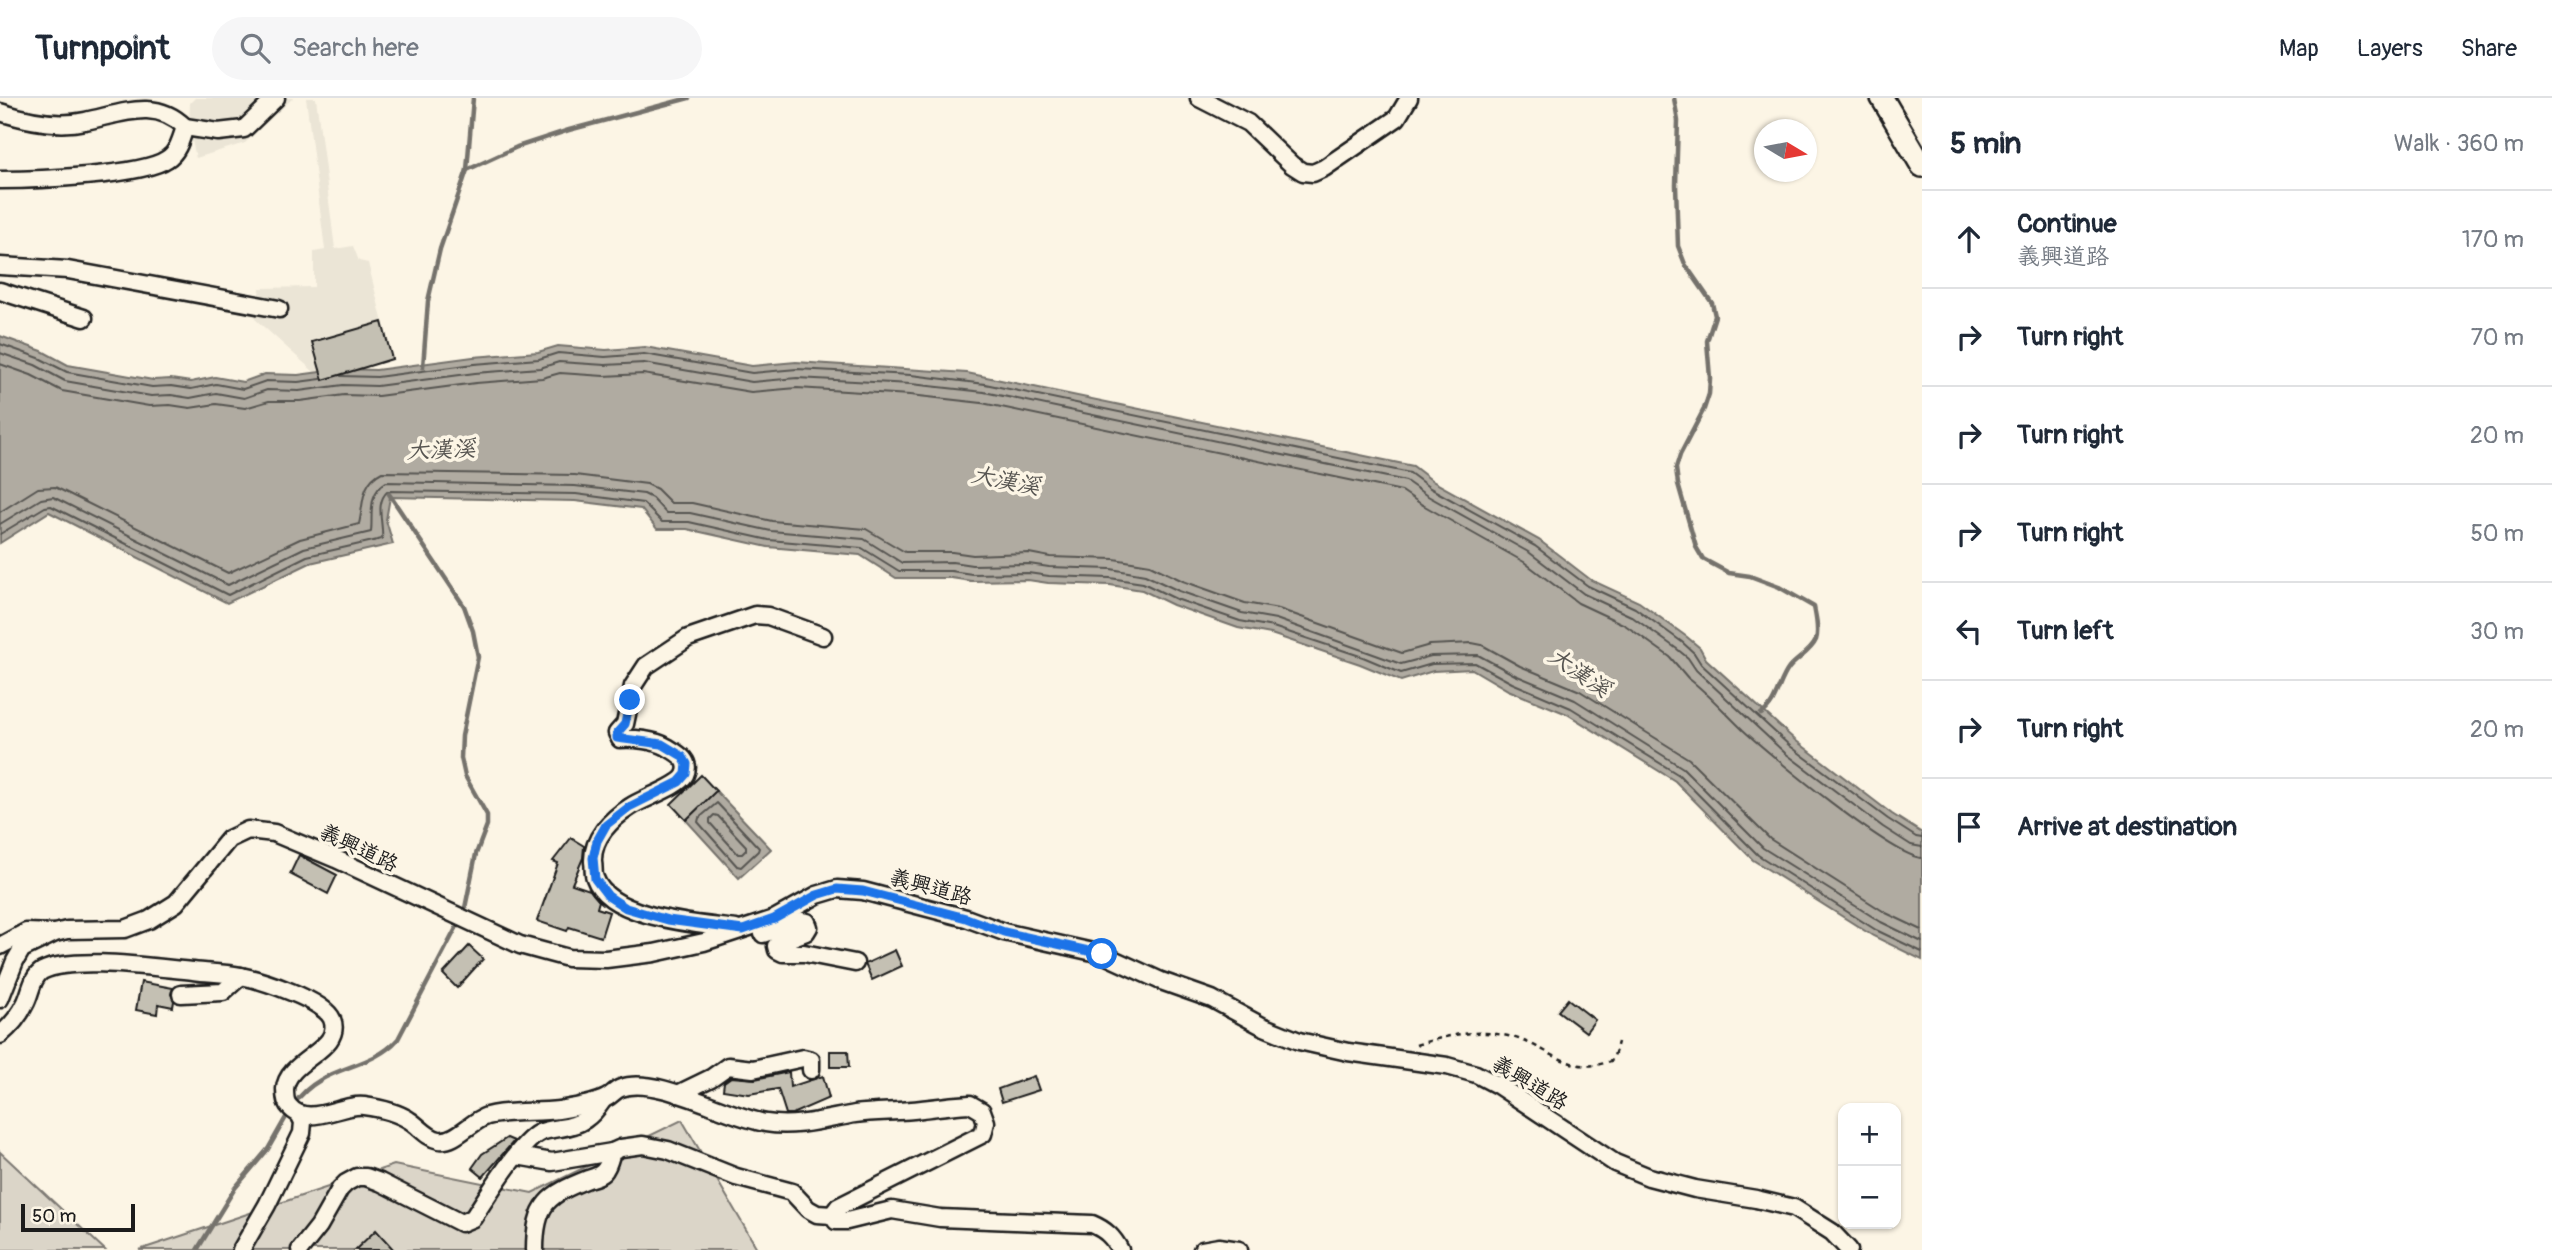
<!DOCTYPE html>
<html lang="en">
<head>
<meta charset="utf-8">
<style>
  :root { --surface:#fff; --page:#f6f6f7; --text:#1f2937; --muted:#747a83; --line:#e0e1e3 }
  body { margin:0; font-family:Pangolin,"LXGW WenKai TC",sans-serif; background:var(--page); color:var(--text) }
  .controls { position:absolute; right:21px; bottom:21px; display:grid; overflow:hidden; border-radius:14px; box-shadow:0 2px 5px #0004 }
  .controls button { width:63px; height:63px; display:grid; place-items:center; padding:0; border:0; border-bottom:2px solid var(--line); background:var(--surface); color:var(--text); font:35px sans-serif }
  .compass { position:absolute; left:1754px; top:21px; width:63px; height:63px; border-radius:50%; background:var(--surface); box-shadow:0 2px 5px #0004; rotate:100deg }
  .scale { position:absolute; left:21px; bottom:18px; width:114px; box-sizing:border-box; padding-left:7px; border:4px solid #1c1c1c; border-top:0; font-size:19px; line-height:24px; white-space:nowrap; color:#1c1c1c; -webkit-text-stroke:5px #fcf5e5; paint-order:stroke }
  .stop { position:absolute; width:21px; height:21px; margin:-16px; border:5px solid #1a73e8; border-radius:50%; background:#fff }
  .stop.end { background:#1a73e8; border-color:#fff; box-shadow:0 2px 7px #0008 }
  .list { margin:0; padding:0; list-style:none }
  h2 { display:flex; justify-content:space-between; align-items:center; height:91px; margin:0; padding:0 28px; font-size:30px }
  h2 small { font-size:23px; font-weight:400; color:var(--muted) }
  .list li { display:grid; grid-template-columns:46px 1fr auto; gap:21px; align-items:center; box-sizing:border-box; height:98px; padding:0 28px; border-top:2px solid var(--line) }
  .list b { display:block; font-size:26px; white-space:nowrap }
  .list p { margin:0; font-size:23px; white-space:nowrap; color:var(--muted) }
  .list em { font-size:23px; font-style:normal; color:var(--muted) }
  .icon { flex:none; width:38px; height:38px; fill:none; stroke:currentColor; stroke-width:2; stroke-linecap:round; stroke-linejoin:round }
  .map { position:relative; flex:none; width:1922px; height:1152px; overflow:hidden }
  header { display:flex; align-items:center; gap:42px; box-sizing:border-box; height:98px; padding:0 35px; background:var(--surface); border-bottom:2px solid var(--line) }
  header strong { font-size:33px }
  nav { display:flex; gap:38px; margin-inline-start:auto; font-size:24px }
  .search { width:490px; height:63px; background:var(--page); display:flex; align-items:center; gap:18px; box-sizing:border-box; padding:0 24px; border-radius:38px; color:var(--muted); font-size:26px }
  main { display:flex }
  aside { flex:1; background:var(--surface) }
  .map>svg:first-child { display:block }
</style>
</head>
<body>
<header>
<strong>Turnpoint</strong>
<div class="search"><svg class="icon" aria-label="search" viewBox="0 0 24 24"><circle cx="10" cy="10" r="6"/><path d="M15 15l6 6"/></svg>Search here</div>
<nav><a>Map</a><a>Layers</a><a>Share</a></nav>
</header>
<main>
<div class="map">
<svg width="1922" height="1152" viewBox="0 0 1922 1152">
  <rect width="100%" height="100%" fill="#fcf5e5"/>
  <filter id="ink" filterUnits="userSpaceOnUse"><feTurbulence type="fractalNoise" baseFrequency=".0143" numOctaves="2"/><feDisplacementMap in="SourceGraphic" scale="14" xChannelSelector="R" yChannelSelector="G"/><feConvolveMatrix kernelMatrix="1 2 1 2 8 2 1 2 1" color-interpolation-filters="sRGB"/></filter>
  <g filter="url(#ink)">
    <g fill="#ebe5d6">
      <polygon points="195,0 293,0 245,45 196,60 189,29 190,5"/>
      <polygon points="306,0 316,0 335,151 353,148 359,163 368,165 392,261 323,282 255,221 260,190 314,189 314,154 325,152"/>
    </g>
    <g fill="#dbd5c8" stroke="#7c7872" stroke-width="2">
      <polygon points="682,1022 758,1152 139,1152 394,1067 532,1095"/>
      <polygon points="0,1054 105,1152 0,1152"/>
    </g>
    <g fill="#b0aba1" stroke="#75726c" stroke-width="2">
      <polygon points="0,238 42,253 68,267 153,282 171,281 191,284 215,279 243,284 265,276 298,277 343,271 376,272 473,259 538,254 558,248 606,252 645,249 752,268 796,264 967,275 1413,368 1434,384 1539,442 1591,482 1639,504 1687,539 1700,550 1706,561 1795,642 1892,716 1922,735 1922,862 1873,838 1753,762 1675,683 1567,616 1508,592 1472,571 1433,573 1401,583 1360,566 1271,536 1238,530 1173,507 1142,492 1110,487 1048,485 1028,482 971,483 951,480 896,480 860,457 768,449 687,431 657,431 641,411 575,403 390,399 386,422 393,446 310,465 227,505 49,414 0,445"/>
      <polygon points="716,693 771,751 739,780 686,722"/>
    </g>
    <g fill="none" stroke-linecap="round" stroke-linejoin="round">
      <g stroke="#575551" stroke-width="2">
        <polyline points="0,246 39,260 67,274 152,289 171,288 191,291 216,286 243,291 266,283 298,284 321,281"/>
        <polyline points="0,255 35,267 65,283 151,298 171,297 190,300 216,295 244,300 267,292 299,293 343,287 377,288 475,275 540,270 559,264 605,267 644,265 752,284 797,280 911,286 984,294 1406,383 1426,397 1530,455 1584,496 1631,518 1677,551 1688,560 1696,572 1785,655 1883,729 1911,747 1922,749"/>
        <path d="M0 266 31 277 62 293 149 308 170 307 190 310 216 306 245 310 269 303H300L344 297 378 298 476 285 542 280 560 275 604 278 643 276 751 294 797 290 910 297 982 305 1402 393 1421 406 1524 464 1578 505 1625 527 1670 559 1688 580C1709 596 1725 615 1743 632 1769 656 1893 759 1922 760"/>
        <polyline points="341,278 377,279 474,266 539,261 558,255 605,259 644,256 752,275 797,271 911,277 985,286 1410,375 1430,390 1535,448 1588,488 1635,510 1682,544 1694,555 1701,566 1790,648 1888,721 1916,739 1922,740"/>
        <path d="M0 414 38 390 55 389 228 475 300 441 359 426C364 406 360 385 382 374L575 377 647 386 657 391 671 405H692L772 423 866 431 905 454H952L973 457 1029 455 1050 459 1114 461 1150 467 1183 483 1245 505 1279 511 1402 555 1430 547 1472 545 1482 547 1520 568 1580 593 1689 661 1770 741 1886 815 1922 832"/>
        <path d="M0 426 41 401 53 399 228 487 304 450 371 434C373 418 367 395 386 384L575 388 644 396 652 400 666 415H690L771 433 864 441 902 465 952 464 972 467 1029 466 1049 469 1111 471 1145 477 1179 493 1242 515 1276 521 1401 566 1431 558 1478 557 1515 577 1575 602 1683 670 1763 750 1881 824 1922 844"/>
        <path d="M0 436 45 409 51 408 228 497 307 458 382 441C384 426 374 405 388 393L576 396 643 405 662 424H689L769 442 862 450 899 473H951L972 476 1028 475 1049 478 1110 480 1143 485 1176 501 1240 523 1273 529 1363 559 1401 575 1432 566 1475 565 1512 585 1571 610 1679 677 1758 757 1876 832 1922 854"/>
        <polygon points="717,705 759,750 758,753 741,769 737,768 698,724 699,720"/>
        <polygon points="714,717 718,718 746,748 746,752 742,756 738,756 710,725 710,721"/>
      </g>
      <g stroke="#75726c" stroke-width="4.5">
        <path d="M1674 0 1678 23 1676 87 1678 148 1685 166 1712 205 1715 218 1707 243 1710 280 1709 296 1704 311 1680 357 1676 370 1678 386 1696 449 1703 461 1729 475 1750 478 1779 489 1814 509C1816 519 1819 532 1816 542 1811 554 1797 560 1789 570 1778 584 1777 606 1761 616"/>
        <polyline points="467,72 517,49 569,32 689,0"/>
        <polyline points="423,269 428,203 440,151 467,72 473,0"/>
        <path d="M294 1006C323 965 369 974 398 941L464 815 476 756 487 727V717L465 678 461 660 462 638 478 559 473 533 464 508 389 396"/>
        <polyline points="197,1152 235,1090 268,1051 289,1014"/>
      </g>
    </g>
    <g fill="#c4c0b3" stroke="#1c1c1c" stroke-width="2">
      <polygon points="382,224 392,261 323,282 312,244"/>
      <polygon points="701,677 716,693 686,722 671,706"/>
      <polygon points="571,740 584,748 583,760 572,786 590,792 599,803 597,810 609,814 601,839 569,829 567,833 537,823 558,765 553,763"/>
      <polygon points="299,757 337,777 328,796 290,776"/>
      <polygon points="469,848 483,861 457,890 443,876"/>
      <polygon points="895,852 902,868 872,882 865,866"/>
      <polygon points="141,884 173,890 171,896 174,903 173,909 158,906 157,916 136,912"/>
      <polygon points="1568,901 1595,922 1586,934 1558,913"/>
      <polygon points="830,953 848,953 849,969 830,969"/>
      <polygon points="789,974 790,989 823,978 829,1000 792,1016 786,1016 778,991 749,996 723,992 724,984 731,979 755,981"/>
      <polygon points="1034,978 1039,992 1002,1004 998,991"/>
      <polygon points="507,1040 514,1043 483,1079 472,1070 482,1056"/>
      <polygon points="376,1132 394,1152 355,1152"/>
    </g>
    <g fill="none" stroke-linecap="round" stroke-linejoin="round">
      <g stroke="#1c1c1c" stroke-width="21">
        <g id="minor">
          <polyline points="1199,0 1248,25 1292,67 1303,74 1313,75 1324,70 1397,20 1409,0"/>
          <path d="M0 14C25 22 59 29 85 23 124 15 156 0 185 29 181 41 178 54 167 61 143 78 33 82 0 82"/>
          <polyline points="185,29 218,34 244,31 276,0"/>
          <polyline points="0,168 68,172 279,211"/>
          <polyline points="0,193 84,220"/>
          <path d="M736 831C700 826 609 821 595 780 593 776 594 769 593 764 592 740 611 721 630 709 643 700 679 689 685 677 692 662 677 655 667 649 655 642 634 640 620 641L617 635 625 626 633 588 646 568 688 540 755 517 768 518 823 538"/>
          <polyline points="763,836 801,823 807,824 809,829 806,834 780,844 776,848 777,852 783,855 804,855 855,865"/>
          <polyline points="0,848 26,834 53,835"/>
          <polyline points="181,896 223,894 241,878"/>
          <polyline points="0,901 15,863 22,851 55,835 67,832 125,831 149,822 176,805 229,741 248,732 274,735 336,761 520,847 568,860 606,861 654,855 704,844 774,821 817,797 837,791 863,793 966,820 1004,834 1102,856 1161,883 1212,901 1262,928 1299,943 1348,954 1447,968 1476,976 1499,988 1615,1065 1649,1079 1695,1091 1756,1101 1794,1110 1832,1134 1849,1152"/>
          <path d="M0 937C11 928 20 917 26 904 31 894 32 879 42 873 72 857 158 870 193 873 208 875 225 875 241 878 261 882 324 902 332 921 344 952 287 961 285 991 285 996 285 1004 289 1008 307 1031 342 1005 364 1008 378 1010 397 1014 409 1022 419 1028 427 1040 439 1042 455 1045 471 1023 487 1018 510 1012 535 1015 559 1012 573 1009 593 1007 606 1000 611 998 615 992 621 990 657 977 727 1019 766 1025 796 1030 826 1021 855 1016 877 1013 900 1014 922 1011 938 1009 953 1007 970 1006L982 1013 986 1024 983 1036 838 1109 832 1117 836 1123H847L892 1112 940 1120 1092 1126C1106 1132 1113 1139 1120 1152"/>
          <polyline points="678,996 711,980 728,968 753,971 803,960 811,962 811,972"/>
          <polyline points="517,1058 552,1064 612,1054"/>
          <polyline points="241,1152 267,1107 302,1035 303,1024 299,1016"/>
          <path d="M300 1152 319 1128 340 1091 346 1085 357 1079H366L380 1084 461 1125 473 1120C486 1100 519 1045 539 1035 545 1032 553 1031 560 1030 581 1027 591 1020 603 1002"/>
          <path d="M535 1152C535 1105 548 1097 588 1081 595 1079 603 1077 606 1070 609 1066 610 1059 612 1054L621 1050 643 1047 668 1052 736 1079 792 1094 808 1111 817 1116 832 1117"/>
          <polyline points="1202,1152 1219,1149 1239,1152"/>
        </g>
      </g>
      <g stroke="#1c1c1c" stroke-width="26">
        <polyline id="major" points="1882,0 1922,68"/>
      </g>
      <path stroke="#1c1c1c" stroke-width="2.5" stroke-dasharray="5 5" stroke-linecap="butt" d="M1416 947C1448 937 1478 930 1512 939 1550 949 1570 980 1613 962L1618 944"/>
      <use href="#minor" stroke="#fcf5e5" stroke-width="16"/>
      <use href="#major" stroke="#fcf5e5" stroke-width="21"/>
    </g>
  </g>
  <g fill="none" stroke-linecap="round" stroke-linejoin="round" filter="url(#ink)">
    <polyline stroke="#1a73e8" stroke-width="9" points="630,602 625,626 617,635 617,640 662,646 682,658 687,666 686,676 679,684 629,709 606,727 597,743 593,760 595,781 608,798 626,810 668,822 743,832 774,821 817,797 837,791 863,793 966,820 1004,834 1102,856"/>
  </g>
  <g text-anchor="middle" stroke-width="7" stroke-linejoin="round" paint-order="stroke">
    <g font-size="21" fill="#1c1c1c" stroke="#fcf5e5">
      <text transform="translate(359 750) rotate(25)" y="7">義興道路</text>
      <text transform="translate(931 789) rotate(15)" y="7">義興道路</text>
      <text transform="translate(1530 985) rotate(31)" y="7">義興道路</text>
    </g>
    <g font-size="23" font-style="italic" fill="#575551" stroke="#fcf5e5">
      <text transform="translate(441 351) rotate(-2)" y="8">大漢溪</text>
      <text transform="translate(1006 382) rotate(11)" y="8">大漢溪</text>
      <text transform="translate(1580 574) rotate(34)" y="8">大漢溪</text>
    </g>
  </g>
</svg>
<div class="controls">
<button>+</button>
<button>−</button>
</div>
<svg class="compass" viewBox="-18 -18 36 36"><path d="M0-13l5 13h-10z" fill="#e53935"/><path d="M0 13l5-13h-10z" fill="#747a83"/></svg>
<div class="scale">50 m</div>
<div class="stop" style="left:1102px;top:856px"></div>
<div class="stop end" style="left:630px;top:602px"></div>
</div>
<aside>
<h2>5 min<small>Walk · 360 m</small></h2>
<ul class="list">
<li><svg class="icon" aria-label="ahead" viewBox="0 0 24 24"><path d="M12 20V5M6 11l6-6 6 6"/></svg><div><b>Continue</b><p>義興道路</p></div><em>170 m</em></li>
<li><svg class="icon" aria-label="right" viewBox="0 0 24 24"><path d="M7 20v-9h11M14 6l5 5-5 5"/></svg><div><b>Turn right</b></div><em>70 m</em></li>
<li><svg class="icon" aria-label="right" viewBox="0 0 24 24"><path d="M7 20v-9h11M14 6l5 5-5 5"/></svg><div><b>Turn right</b></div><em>20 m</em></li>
<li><svg class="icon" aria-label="right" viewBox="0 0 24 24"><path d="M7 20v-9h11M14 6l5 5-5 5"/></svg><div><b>Turn right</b></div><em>50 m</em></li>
<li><svg class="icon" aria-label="left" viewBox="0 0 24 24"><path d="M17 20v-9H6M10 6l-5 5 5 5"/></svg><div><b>Turn left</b></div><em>30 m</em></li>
<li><svg class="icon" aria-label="right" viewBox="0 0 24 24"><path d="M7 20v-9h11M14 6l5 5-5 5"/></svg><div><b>Turn right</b></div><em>20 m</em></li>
<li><svg class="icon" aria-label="arrive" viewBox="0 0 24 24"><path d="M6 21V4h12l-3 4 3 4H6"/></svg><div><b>Arrive at destination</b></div></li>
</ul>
</aside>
</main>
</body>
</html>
